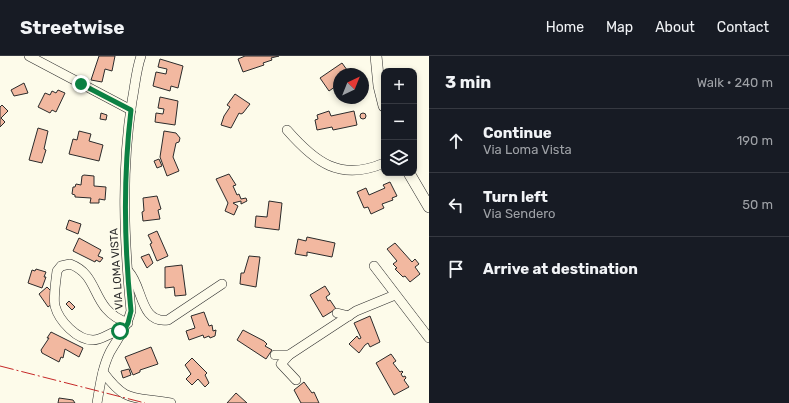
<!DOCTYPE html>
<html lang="en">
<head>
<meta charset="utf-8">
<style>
  :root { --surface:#171b24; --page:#20242c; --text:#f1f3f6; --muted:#9ea1a6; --line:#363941 }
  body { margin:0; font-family:Rubik,sans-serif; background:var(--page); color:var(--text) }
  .controls { position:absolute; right:12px; top:12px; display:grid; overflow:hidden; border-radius:8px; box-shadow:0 2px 6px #0003 }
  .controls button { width:36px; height:36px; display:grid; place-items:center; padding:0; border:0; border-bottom:1px solid var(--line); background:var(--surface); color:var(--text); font:20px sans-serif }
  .compass { position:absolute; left:333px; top:12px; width:36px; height:36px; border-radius:50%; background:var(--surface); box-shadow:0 2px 6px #0003; rotate:43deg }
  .stop { position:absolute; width:12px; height:12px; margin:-9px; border:3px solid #0b8043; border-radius:50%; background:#fff }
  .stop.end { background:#0b8043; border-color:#fff; box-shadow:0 1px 4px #0008 }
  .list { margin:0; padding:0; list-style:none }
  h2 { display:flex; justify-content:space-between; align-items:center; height:52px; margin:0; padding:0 16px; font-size:17px }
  h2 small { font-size:13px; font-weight:400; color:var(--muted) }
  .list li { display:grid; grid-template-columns:26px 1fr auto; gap:12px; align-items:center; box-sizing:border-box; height:64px; padding:0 16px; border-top:1px solid var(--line) }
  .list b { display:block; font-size:15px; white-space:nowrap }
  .list p { margin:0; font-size:13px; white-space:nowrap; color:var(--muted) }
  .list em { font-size:13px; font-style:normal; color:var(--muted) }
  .icon { flex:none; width:22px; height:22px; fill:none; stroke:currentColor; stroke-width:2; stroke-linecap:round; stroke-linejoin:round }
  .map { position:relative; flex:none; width:429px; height:347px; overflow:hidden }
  header { display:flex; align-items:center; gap:24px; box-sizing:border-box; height:56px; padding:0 20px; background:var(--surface); border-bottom:1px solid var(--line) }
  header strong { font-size:19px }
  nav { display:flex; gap:22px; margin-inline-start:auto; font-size:14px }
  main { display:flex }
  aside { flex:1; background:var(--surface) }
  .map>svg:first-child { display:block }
</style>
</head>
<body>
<header>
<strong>Streetwise</strong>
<nav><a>Home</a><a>Map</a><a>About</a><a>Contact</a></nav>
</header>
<main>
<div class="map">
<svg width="429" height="347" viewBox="0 0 429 347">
  <rect width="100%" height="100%" fill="#fdfbea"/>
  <g fill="#f2b8a0" stroke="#2b2b2b">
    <polygon points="99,0 115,0 112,15 105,13 102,26 91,24"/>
    <polygon points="245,0 279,0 271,2 272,4 263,7 264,9 243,16 238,3"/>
    <polygon points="160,3 183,10 178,32 171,30 170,35 153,30 156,16 166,18 167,13 158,11"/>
    <polygon points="342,7 350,18 339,18 339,28 329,35 320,22"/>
    <polygon points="24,27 28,37 14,40 11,34"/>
    <polygon points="58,34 65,37 56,56 52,54 50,57 38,51 45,37 50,39 52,35 56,37"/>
    <polygon points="235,38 250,48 243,57 241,58 239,57 231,72 221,69 224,60 230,51 227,49"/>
    <polygon points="160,41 178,45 175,69 155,66 156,57 163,58 164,53 158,52"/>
    <polygon points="2,49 8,55 1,62 5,66 0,71 0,51"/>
    <polygon points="329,55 331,60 354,55 357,69 333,74 332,71 317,74 315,64 318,63 317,59"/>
    <polygon points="101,57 107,59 106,64 100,63"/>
    <circle cx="363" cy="60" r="3"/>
    <polygon points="38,72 48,75 44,93 46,94 42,107 29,104"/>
    <polygon points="79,75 91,78 89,85 103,89 99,105 69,98 73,83 77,84"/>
    <polygon points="164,75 176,77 180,82 179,86 176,87 173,101 179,115 167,120 160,101"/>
    <polygon points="159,103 162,110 157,112 154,105"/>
    <polygon points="229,118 236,129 233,130 237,139 239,138 241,143 246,142 247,145 241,148 241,145 233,147 238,150 234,159 225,155 228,147 216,123"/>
    <polygon points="84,119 94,120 94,130 106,131 105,144 99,143 99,147 90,147 91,142 75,141 75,139 72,138 73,131 75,131 76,128 81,129 82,120"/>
    <polygon points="390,126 397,140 392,142 393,144 382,148 384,152 371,158 368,151 364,152 357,136 366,132 369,139 385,132 383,129"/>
    <polygon points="157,140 161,153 158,154 160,163 143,165 142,156 144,155 143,142"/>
    <polygon points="269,145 282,147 279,174 255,171 256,160 267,161"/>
    <polygon points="69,164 81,168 78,178 66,173"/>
    <polygon points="157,175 168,200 157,205 150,188 152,187 148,179"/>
    <polygon points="307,181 335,187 332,201 307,196 307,200 295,198 298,183 306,185"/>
    <polygon points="79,182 101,194 98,200 103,202 100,206 96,204 95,206 73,195"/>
    <polygon points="395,187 412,206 415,203 419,208 415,211 420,218 410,226 405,220 403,221 395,213 397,212 393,208 397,205 387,193"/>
    <polygon points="149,198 153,207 147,212 141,201"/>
    <polygon points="249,200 260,201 256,231 240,228 241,217 244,217"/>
    <polygon points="182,209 186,239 175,240 174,231 165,232 165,211"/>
    <polygon points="36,213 46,216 44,221 46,221 42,232 28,227 32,214 35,215"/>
    <polygon points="325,230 330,238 326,241 328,245 330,244 336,253 323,261 310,239"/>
    <polygon points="47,231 53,237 53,247 48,251 39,238"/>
    <polygon points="69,245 75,251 72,254 66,248"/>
    <polygon points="204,256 209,270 212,269 213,275 216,274 215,280 210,282 209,280 204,282 203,279 189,284 186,275 195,272 191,260"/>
    <polygon points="370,260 380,286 370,291 368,287 365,289 359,297 349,288 357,280 359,283 361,282 354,267"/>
    <polygon points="243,274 264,285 267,288 265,290 272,294 266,303 237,284"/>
    <polygon points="51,276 83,292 79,301 65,293 63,302 61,301 59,306 42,297 41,294 49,282 47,282"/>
    <polygon points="151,291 158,308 140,314 140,316 133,319 125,301"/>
    <polygon points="391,298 396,305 393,307 400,316 402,315 403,316 401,318 403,321 405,320 406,322 404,324 409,331 394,339 376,307"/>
    <polygon points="192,302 207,317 205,319 209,327 205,331 198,323 192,329 186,323 191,318 185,309"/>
    <polygon points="129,313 131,319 123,322 121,315"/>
    <polygon points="304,326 312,337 314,336 319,347 301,347 294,334"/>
    <polygon points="236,337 247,347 227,347"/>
    <polygon points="59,342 73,344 75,347 58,347"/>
  </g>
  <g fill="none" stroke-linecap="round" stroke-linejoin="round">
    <g stroke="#2b2b2b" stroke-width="10">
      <g id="minor">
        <polyline points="29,0 131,54"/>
        <path d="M287 74C315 106 340 126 384 107"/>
        <polyline points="374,210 429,282"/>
        <path d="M129 216C143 231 140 268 168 264L222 228"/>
        <polyline points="337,257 349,260"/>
        <path d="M123 276C113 273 104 284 93 284 77 284 59 265 55 250 53 242 56 224 57 215L61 210 70 208C102 220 89 253 128 267"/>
        <polyline points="275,299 289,299 356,255 395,239"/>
        <polyline points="289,299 281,308 296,324"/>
        <path d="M103 316C126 347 131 340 171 347"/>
        <path d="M97 347C100 330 102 312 110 296 118 282 127 271 131 255 124 185 121 115 132 45 135 30 136 14 141 0"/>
      </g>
    </g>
    <g stroke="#2b2b2b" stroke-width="12">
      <g id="major">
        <polyline points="376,0 379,30 384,50"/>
        <polyline points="409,117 429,151"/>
      </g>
    </g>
    <use href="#minor" stroke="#fdfbea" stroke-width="9"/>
    <use href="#major" stroke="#fdfbea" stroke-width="11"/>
    <polyline stroke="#c62828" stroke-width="1" stroke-dasharray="14 3 2 3" stroke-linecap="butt" points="0,310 145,347"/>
  </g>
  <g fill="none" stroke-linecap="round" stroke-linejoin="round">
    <path stroke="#0b8043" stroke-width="5" d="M81 28 131 54C123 122 124 188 131 255L128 267 123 276 120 275"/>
  </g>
  <g text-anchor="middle" stroke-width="3" stroke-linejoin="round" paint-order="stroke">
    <g font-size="11" fill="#2b2b2b" stroke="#fdfbea">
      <text transform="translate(116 213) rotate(-94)" y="4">VIA LOMA VISTA</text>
    </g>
  </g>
</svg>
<div class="controls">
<button>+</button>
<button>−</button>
<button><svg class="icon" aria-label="layers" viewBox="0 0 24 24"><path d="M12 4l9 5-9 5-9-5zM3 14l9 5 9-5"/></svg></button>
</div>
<svg class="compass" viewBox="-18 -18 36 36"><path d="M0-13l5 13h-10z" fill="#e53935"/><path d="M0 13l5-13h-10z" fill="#9ea1a6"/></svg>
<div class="stop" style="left:120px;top:275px"></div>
<div class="stop end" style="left:81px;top:28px"></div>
</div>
<aside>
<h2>3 min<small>Walk · 240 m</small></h2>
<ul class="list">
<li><svg class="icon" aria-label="ahead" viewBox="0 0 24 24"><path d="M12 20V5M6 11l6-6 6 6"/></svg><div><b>Continue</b><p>Via Loma Vista</p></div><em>190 m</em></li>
<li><svg class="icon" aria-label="left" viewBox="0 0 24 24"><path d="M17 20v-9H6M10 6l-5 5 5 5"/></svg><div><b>Turn left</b><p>Via Sendero</p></div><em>50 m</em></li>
<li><svg class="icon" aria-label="arrive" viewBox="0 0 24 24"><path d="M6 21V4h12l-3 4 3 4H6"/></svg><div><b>Arrive at destination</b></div></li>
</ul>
</aside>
</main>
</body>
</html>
